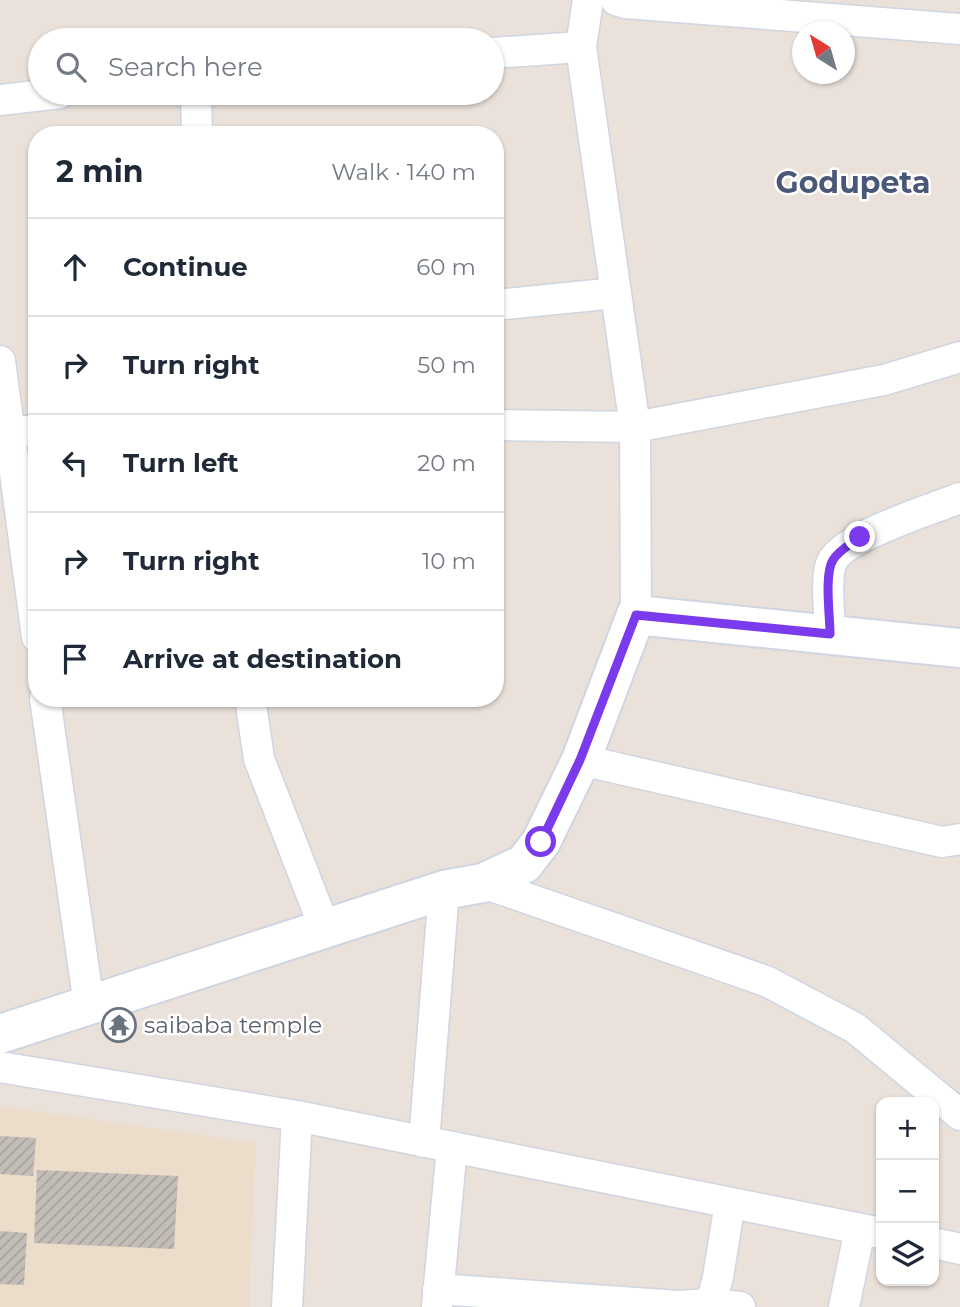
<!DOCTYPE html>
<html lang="en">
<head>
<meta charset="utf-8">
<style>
  :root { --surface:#fff; --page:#f2f2f3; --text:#1f2937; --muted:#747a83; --line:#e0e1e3 }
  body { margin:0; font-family:Montserrat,sans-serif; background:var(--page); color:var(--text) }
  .controls { position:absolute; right:21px; bottom:21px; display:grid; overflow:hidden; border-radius:14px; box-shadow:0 2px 5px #0004 }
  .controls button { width:63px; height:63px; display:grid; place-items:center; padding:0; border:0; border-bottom:2px solid var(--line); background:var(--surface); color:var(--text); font:35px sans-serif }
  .compass { position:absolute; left:792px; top:21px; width:63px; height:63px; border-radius:50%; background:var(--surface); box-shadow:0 2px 5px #0004; rotate:323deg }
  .stop { position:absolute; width:21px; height:21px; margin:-16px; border:5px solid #7c3aed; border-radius:50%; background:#fff }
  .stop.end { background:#7c3aed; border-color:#fff; box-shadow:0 2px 7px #0008 }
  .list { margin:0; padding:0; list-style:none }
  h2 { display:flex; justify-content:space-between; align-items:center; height:91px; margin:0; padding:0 28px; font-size:30px }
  h2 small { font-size:23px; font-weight:400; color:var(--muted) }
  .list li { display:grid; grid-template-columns:46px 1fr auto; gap:21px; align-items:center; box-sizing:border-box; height:98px; padding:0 28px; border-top:2px solid var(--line) }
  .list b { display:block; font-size:26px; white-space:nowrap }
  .list em { font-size:23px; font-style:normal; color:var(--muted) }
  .icon { flex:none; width:38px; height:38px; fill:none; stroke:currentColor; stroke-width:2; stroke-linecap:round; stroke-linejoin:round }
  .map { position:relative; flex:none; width:960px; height:1307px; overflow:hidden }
  .search { position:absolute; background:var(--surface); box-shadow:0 2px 5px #0004; left:28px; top:28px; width:476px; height:77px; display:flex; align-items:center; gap:18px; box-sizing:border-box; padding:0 24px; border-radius:38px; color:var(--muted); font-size:26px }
  .panel { position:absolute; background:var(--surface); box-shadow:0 2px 5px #0004; left:28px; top:126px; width:476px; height:581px; border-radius:28px }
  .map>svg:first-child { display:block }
</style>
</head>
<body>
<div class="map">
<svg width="960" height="1307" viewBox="0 0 960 1307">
  <defs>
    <pattern id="building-hatch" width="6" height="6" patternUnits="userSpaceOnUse" patternTransform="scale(1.75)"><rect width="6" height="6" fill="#c2bdb6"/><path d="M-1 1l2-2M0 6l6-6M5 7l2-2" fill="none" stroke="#a7a29c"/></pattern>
  </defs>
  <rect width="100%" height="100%" fill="#eae1da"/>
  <polygon fill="#ecdcca" points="0,1106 256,1143 249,1307 0,1307"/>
  <g fill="url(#building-hatch)">
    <polygon points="0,1136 36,1138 33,1176 0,1174"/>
    <polygon points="37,1170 178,1176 174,1249 34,1243"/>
    <polygon points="0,1231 27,1233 24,1285 0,1284"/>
  </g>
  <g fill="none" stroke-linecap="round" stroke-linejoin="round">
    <g stroke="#cfd5e1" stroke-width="33">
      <g id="street">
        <polyline points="588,0 581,47 635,427 636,615"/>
        <polyline points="616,0 625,3 960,29"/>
        <polyline points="492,53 581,47"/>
        <polyline points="196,93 197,135"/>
        <polyline points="0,100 60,93"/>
        <polyline points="495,305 616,293"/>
        <polyline points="0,361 37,637"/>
        <polyline points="495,425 635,427 884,380 960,357"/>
        <polyline points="0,431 37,431"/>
        <path d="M830 634C830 615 825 582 831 564 840 537 933 509 960 498"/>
        <polyline points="45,698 89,1005"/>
        <polyline points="250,698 259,759 325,929"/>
        <polyline points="581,760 942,842 960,839"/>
        <polyline points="483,883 766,981 855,1028 960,1115"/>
        <polyline points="0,1067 297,1116 881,1233"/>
        <polyline points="424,1142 444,890"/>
        <polyline points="934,1243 960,1249"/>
        <polyline points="438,1289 678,1306 711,1304 740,1307"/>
        <polyline points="711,1304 718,1277 730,1203"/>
        <polyline points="287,1307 297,1116"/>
        <polyline points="437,1307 452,1147"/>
        <polyline points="844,1307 860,1229"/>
      </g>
    </g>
    <g stroke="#cfd5e1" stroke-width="42">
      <polyline id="secondary" points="0,1034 444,890 483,883 524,864 541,842 581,760 636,615 960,648"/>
    </g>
    <use href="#street" stroke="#fff" stroke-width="30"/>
    <use href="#secondary" stroke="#fff" stroke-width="38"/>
  </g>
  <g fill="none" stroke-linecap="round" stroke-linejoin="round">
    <path stroke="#7c3aed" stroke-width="9" d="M541 842 580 760 636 615 830 634C830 616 824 574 833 560 839 550 851 544 860 537"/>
  </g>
  <defs>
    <g id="temple-ring" transform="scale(1.75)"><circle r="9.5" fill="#fff" stroke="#6b7280" stroke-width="1.5"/><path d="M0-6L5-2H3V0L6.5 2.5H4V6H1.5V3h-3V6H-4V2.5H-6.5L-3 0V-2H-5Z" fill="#6b7280"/></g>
  </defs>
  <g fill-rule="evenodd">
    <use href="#temple-ring" x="119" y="1025"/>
  </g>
  <g text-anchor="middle" stroke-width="5" stroke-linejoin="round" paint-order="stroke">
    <g font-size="23" fill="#5b616d" stroke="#fff" text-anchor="start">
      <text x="144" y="1033">saibaba temple</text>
    </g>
    <g font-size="30" font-weight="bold" fill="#4a5877" stroke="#fff">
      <text x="853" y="193">Godupeta</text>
    </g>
  </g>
</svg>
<div class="controls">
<button>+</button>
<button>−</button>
<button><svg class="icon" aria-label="layers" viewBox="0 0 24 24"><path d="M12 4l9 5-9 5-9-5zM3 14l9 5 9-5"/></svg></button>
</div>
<svg class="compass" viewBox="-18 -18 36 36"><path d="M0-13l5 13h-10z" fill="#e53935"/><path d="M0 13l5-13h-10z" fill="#747a83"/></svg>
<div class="stop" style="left:541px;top:842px"></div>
<div class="stop end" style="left:860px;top:537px"></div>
<div class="search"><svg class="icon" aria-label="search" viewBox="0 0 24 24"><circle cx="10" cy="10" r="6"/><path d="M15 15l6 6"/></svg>Search here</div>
<section class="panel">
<h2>2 min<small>Walk · 140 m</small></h2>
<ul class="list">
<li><svg class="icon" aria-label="ahead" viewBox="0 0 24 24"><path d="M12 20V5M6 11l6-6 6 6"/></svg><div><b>Continue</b></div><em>60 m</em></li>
<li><svg class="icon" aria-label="right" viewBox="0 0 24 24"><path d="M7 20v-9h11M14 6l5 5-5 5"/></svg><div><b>Turn right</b></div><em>50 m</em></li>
<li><svg class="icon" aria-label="left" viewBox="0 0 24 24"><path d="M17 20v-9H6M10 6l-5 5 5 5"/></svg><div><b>Turn left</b></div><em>20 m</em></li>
<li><svg class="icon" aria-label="right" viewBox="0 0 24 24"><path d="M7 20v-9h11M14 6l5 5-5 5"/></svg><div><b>Turn right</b></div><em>10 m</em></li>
<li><svg class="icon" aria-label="arrive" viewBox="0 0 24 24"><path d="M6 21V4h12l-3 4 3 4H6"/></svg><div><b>Arrive at destination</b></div></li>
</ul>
</section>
</div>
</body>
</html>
